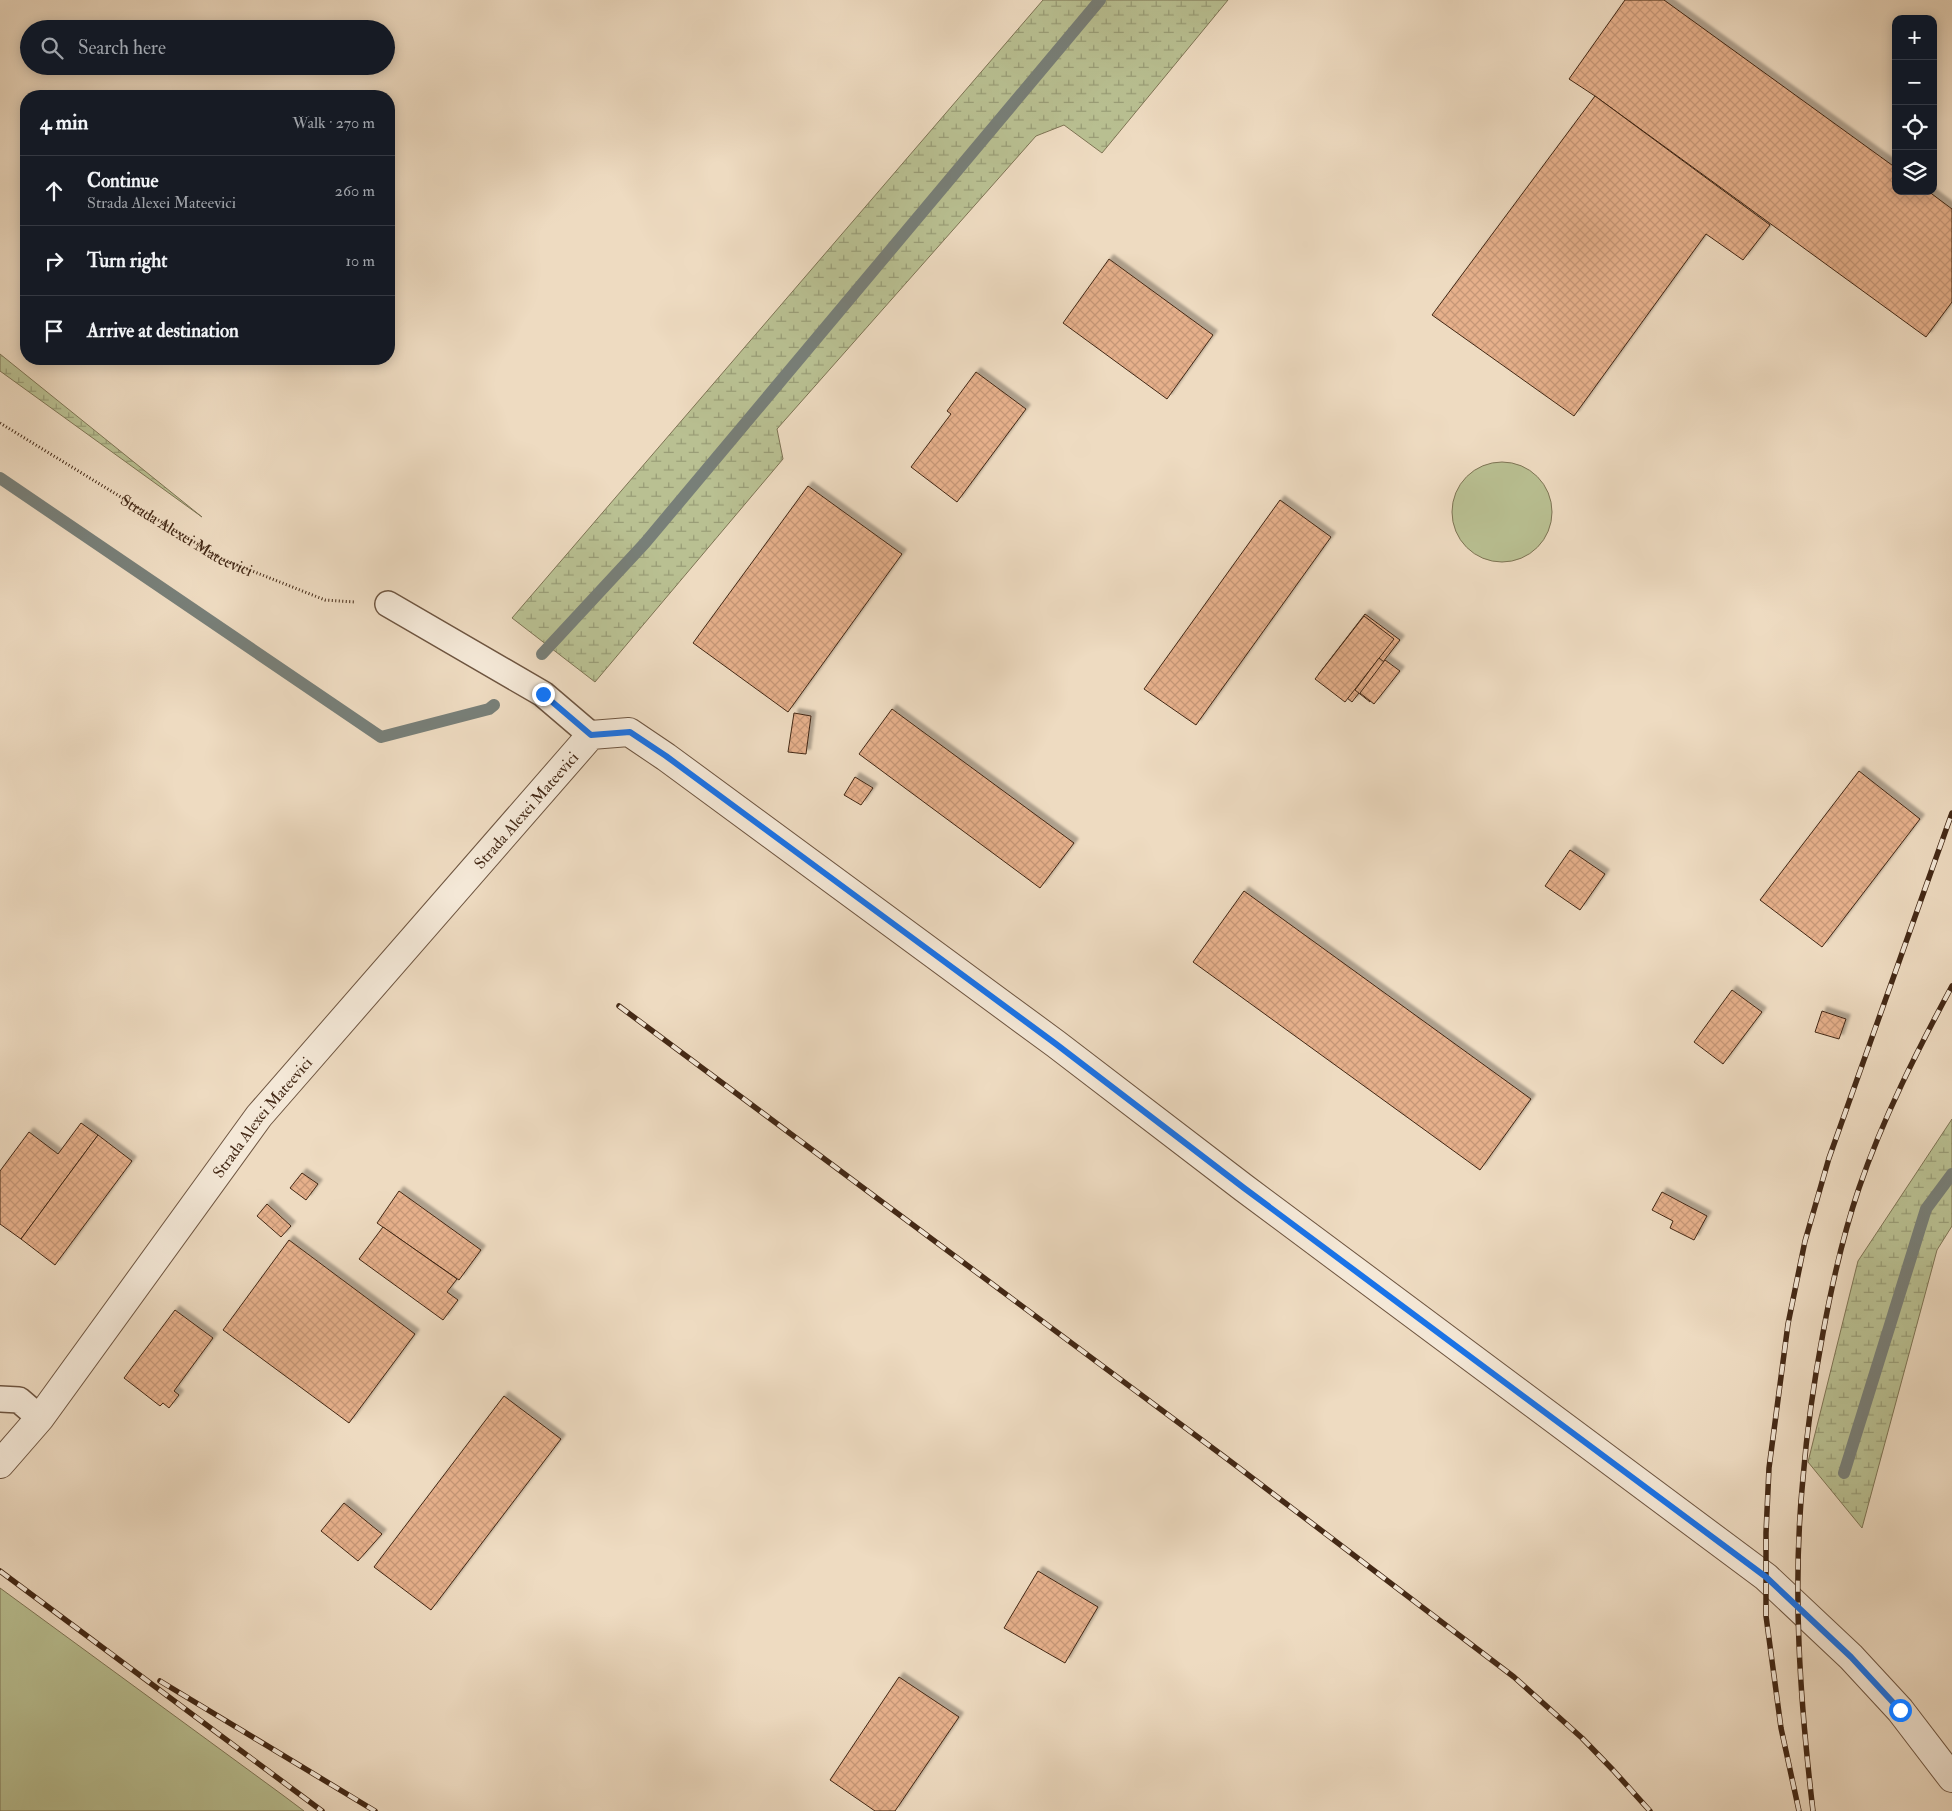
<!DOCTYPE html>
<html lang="en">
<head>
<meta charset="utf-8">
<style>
  :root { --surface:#171b24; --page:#242831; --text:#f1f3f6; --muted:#9ea1a6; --line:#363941 }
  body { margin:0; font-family:"IM FELL Double Pica",serif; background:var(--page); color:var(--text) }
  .controls { position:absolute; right:15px; top:15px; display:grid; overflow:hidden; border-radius:10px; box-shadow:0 2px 12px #0003 }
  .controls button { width:45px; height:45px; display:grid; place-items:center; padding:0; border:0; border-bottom:1px solid var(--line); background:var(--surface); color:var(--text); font:25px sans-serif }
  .stop { position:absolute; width:15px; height:15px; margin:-11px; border:4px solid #1a73e8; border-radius:50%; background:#fff }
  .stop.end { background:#1a73e8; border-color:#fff; box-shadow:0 1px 5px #0008 }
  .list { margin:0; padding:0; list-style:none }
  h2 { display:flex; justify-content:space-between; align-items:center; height:65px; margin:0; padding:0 20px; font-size:21px }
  h2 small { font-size:16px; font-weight:400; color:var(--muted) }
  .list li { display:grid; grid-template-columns:32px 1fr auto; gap:15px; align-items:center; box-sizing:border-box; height:70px; padding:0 20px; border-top:1px solid var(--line) }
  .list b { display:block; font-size:19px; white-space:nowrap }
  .list p { margin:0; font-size:16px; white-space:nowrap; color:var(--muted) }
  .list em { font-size:16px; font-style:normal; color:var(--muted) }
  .icon { flex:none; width:28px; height:28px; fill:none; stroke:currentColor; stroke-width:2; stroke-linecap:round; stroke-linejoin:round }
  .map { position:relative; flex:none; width:1952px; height:1811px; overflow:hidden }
  .search { position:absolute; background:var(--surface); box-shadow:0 2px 12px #0003; left:20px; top:20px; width:375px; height:55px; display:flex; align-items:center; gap:12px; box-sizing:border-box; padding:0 18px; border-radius:28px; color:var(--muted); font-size:19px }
  .panel { position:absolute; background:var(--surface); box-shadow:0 2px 12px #0003; left:20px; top:90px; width:375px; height:275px; border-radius:20px }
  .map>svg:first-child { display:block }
</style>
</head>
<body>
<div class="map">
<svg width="1952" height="1811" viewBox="0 0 1952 1811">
  <defs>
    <pattern id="wetland-marsh" width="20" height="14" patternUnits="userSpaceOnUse" patternTransform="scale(1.25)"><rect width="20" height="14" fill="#b9c092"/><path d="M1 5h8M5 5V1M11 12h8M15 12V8" fill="none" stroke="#989c76"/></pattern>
    <pattern id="building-cross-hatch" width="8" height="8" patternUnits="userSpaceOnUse" patternTransform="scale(1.25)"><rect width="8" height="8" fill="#e6b08b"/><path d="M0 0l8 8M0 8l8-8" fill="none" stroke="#c69777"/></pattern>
    <filter id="shadow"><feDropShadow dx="4.5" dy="-4.5" stdDeviation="1" flood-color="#0004"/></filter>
  </defs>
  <rect width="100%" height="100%" fill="#eedbc1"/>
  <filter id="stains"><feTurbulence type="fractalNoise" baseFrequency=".004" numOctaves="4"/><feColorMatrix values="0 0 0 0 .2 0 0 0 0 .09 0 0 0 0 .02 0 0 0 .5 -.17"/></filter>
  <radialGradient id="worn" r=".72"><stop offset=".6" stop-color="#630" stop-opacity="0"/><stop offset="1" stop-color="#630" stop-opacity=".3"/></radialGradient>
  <g fill="#b9c092" stroke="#7e7454">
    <circle cx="1502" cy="512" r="50"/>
    <polygon points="0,1588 284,1796 304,1811 0,1811"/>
  </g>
  <g fill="url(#wetland-marsh)" stroke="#7e7454">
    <polygon points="1043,0 1228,0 1102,153 1064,125 1036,136 777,429 783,459 595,682 512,618"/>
    <polygon points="0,354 202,517 0,371"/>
    <polygon points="1952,1119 1952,1226 1937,1250 1862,1528 1808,1462 1858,1261"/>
  </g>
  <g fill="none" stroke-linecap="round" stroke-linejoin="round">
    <g stroke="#787f78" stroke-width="12">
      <polyline points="0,478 381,737 489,709 494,705"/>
      <polyline points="542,654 645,543 1100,0"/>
      <polyline points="1844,1473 1926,1209 1952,1174"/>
    </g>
  </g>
  <g fill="url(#building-cross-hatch)" stroke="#432815" filter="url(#shadow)">
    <polygon points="1625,0 1664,0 1896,168 1896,191 1928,191 1952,209 1952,302 1926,337 1595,96 1569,79"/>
    <polygon points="1595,96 1770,225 1743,260 1706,234 1574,416 1432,315"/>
    <polygon points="1109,259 1213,335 1167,399 1063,323"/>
    <polygon points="976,372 1026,409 957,502 911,467 951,414 947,411"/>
    <polygon points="808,486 902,554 788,712 693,643"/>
    <polygon points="1280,500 1331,537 1196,725 1144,689"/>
    <polygon points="1365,614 1400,640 1352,702 1318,675"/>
    <polygon points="1364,616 1394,639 1345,702 1315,679"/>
    <polygon points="1379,658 1394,670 1370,702 1355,690"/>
    <polygon points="1385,660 1400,671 1374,704 1360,693"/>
    <polygon points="892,709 1074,843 1040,888 859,754"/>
    <polygon points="794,713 811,716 806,754 788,752"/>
    <polygon points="1859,771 1920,819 1822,947 1760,900"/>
    <polygon points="855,777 873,788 861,805 844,795"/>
    <polygon points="1570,850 1605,874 1580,910 1545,886"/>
    <polygon points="1244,891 1531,1099 1480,1170 1193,962"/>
    <polygon points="1732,990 1762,1012 1723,1064 1694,1042"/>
    <polygon points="1822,1011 1846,1019 1839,1039 1815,1032"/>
    <polygon points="81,1123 98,1135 21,1239 0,1224 0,1171 29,1132 58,1154"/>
    <polygon points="98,1135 132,1161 55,1265 21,1239"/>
    <polygon points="302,1173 318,1184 306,1200 290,1188"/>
    <polygon points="399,1191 481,1250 459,1280 377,1223"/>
    <polygon points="1662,1192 1707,1216 1694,1240 1670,1228 1673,1221 1652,1210"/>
    <polygon points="267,1204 291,1226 281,1237 257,1216"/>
    <polygon points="383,1227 457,1279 447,1292 458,1300 443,1320 359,1259"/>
    <polygon points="289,1240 415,1334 349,1423 223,1330"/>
    <polygon points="175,1310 213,1338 174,1391 179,1395 169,1408 163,1403 160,1406 124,1378"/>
    <polygon points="504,1396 561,1439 431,1610 374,1567"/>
    <polygon points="344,1503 382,1534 358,1561 321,1531"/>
    <polygon points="1038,1571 1098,1607 1065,1663 1004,1628"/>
    <polygon points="899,1677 959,1717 895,1811 875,1811 830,1780"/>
  </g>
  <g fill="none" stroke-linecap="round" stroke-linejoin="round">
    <g stroke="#6e5540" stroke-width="28">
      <g id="service">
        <polyline points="388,604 543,694 591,735"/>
        <polyline points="0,1399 19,1400 40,1418"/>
      </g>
    </g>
    <g stroke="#6e5540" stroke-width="30">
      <g id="minor">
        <path id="s2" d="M0 1464 40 1418 259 1116 591 735 629 732 666 757 1056 1044 1244 1188 1766 1577 1851 1657 1900 1710 1952 1778"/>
      </g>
    </g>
    <path stroke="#432815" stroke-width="3" stroke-dasharray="1 2.5" stroke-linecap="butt" id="s1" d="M0 423 222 559 325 600 355 602"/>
    <use href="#service" stroke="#f4e8d7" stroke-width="25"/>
    <use href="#minor" stroke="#f4e8d7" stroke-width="28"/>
    <g stroke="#432815" stroke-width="5.5">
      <g id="rail">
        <polyline points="619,1006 1230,1461 1514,1677 1582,1738 1613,1770 1650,1811"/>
        <polyline points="0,1571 322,1811"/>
        <polyline points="160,1681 375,1811"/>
        <polyline points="1799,1811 1781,1728 1766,1616 1766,1533 1769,1468 1788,1324 1805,1241 1829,1158 1952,813"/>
        <path d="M1813 1811C1800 1701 1792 1588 1803 1478 1807 1429 1814 1381 1823 1333 1832 1284 1843 1235 1859 1188 1883 1118 1917 1051 1952 986"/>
      </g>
    </g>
    <use href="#rail" stroke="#f4e8d7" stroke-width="4" stroke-dasharray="11" stroke-linecap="butt"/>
  </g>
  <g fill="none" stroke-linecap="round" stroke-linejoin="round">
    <polyline stroke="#1a73e8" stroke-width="6" points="543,694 591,735 630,732 666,756 1056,1044 1244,1188 1766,1577 1851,1657 1900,1710"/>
  </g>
  <g text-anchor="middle" stroke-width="5" stroke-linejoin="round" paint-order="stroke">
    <g font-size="16" fill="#432815" stroke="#f4e8d7">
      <text dy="6" stroke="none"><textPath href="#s1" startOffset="218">Strada Alexei Mateevici</textPath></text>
      <text dy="6" stroke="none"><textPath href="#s2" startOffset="840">Strada Alexei Mateevici</textPath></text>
      <text dy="6" stroke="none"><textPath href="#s2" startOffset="435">Strada Alexei Mateevici</textPath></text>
    </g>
  </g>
  <rect width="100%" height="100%" filter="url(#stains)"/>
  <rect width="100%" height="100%" fill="url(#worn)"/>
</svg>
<div class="controls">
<button>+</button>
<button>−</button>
<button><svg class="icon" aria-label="locate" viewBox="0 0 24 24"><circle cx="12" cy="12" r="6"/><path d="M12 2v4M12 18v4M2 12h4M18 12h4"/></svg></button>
<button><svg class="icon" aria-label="layers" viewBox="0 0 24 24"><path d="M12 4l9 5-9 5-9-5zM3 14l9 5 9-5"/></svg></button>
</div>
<div class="stop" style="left:1900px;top:1710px"></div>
<div class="stop end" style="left:543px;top:694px"></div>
<div class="search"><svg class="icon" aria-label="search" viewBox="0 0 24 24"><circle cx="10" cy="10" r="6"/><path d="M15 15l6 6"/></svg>Search here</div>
<section class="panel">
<h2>4 min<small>Walk · 270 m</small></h2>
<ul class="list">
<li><svg class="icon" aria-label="ahead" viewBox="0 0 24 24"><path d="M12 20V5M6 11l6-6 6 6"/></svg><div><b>Continue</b><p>Strada Alexei Mateevici</p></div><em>260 m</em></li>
<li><svg class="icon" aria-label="right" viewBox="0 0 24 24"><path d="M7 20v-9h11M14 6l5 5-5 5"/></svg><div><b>Turn right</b></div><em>10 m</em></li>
<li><svg class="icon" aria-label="arrive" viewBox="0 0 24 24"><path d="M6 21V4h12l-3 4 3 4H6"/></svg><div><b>Arrive at destination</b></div></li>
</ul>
</section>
</div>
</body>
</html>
